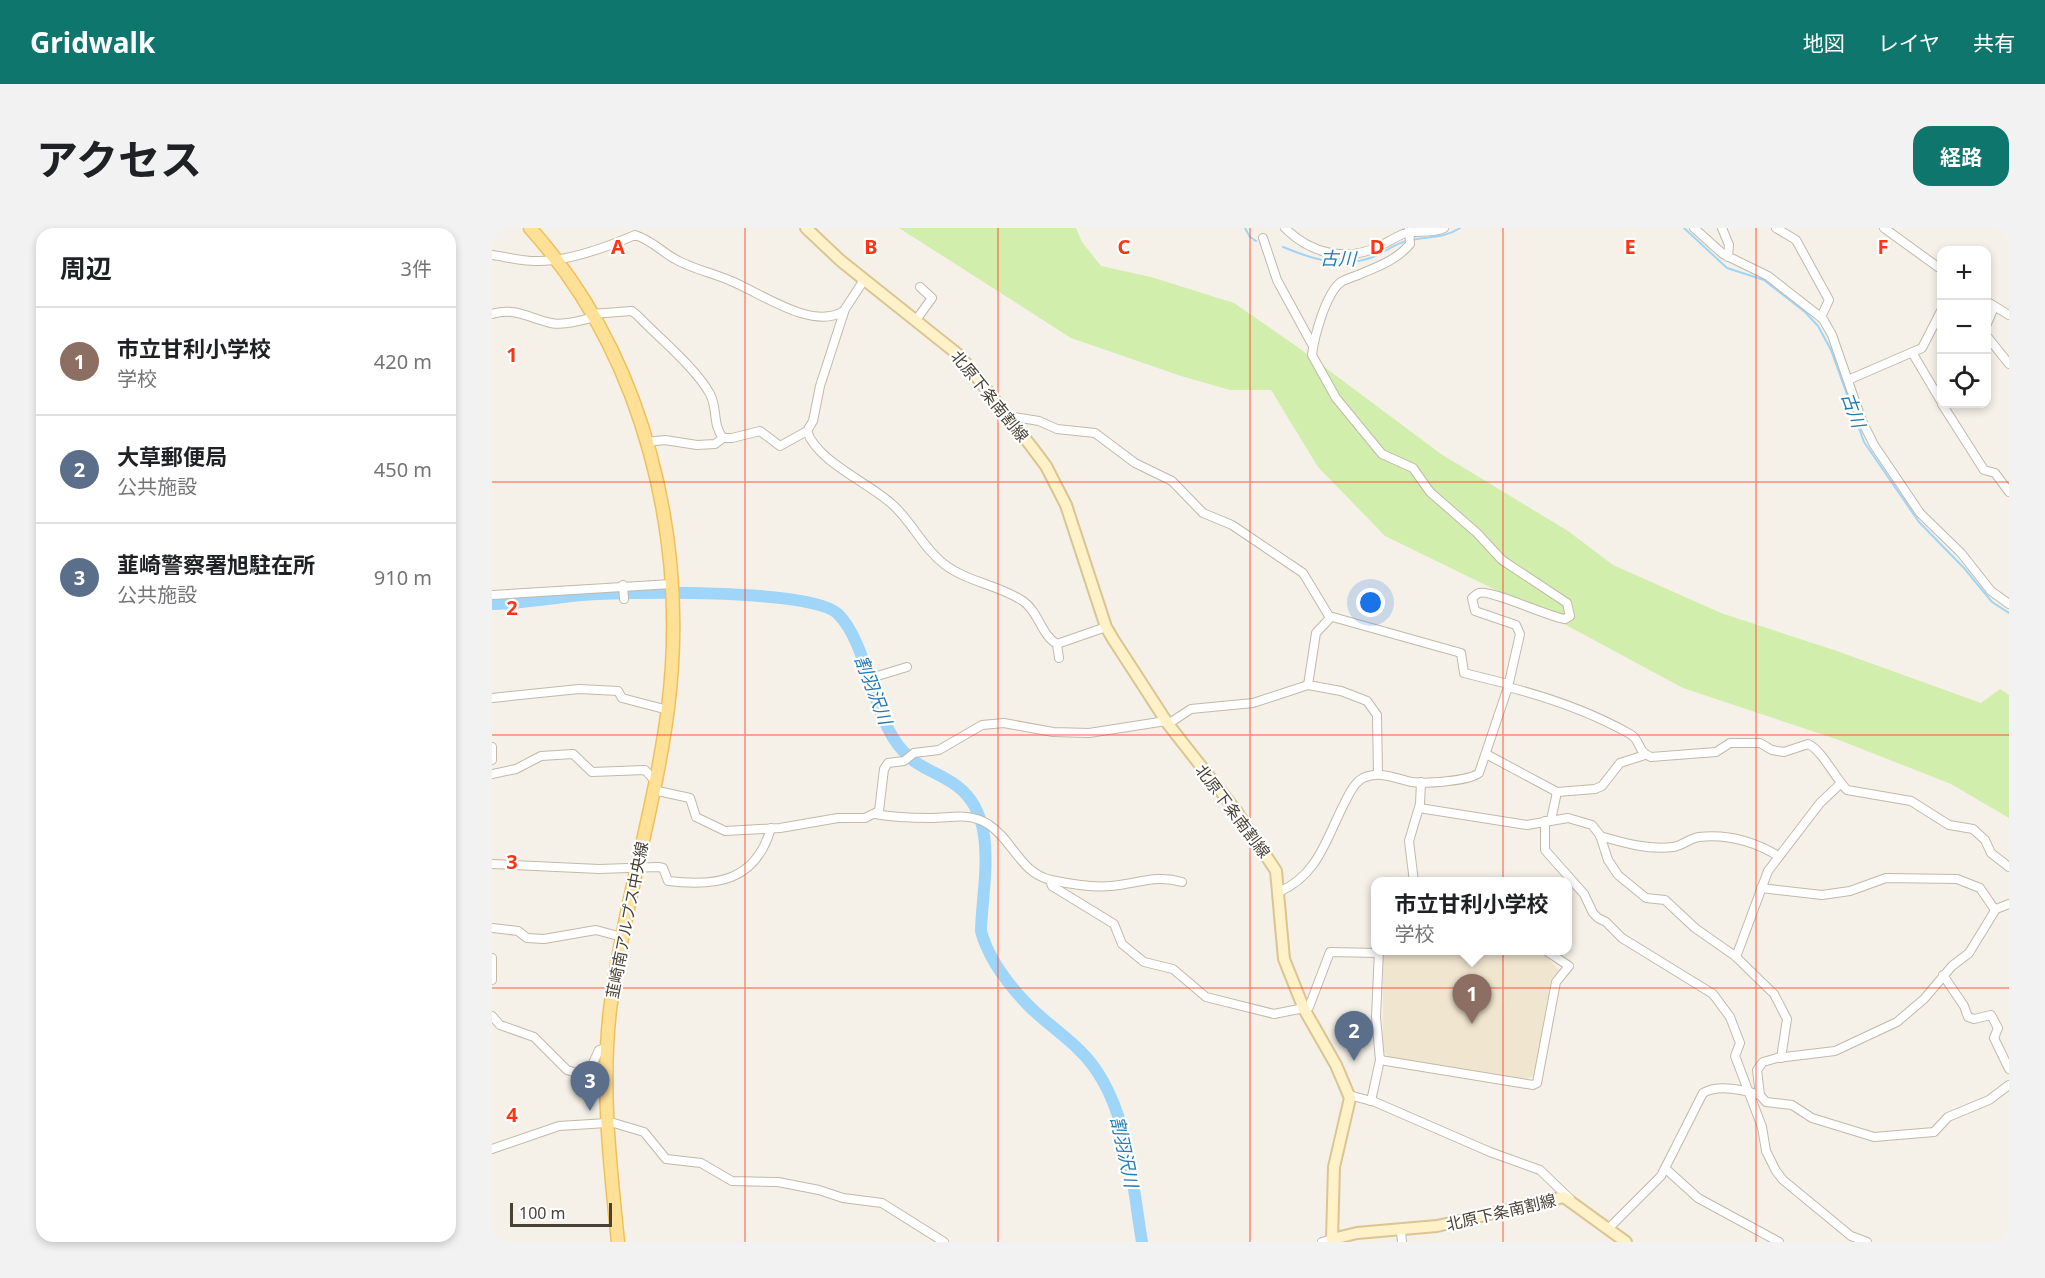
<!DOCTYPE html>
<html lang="ja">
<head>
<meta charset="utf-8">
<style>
  :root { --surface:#fff; --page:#f2f2f2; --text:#202124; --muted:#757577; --line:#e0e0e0; --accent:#0f766e }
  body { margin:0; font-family:"Noto Sans","Noto Sans JP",sans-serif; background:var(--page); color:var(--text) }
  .controls { position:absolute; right:18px; top:18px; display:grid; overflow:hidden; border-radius:12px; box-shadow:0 3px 9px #0003 }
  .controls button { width:54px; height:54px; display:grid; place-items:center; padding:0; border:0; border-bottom:2px solid var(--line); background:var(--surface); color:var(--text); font:30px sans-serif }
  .scale { position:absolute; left:18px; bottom:15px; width:102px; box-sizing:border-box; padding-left:6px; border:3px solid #4a4135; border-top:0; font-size:16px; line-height:21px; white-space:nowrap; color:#4a4135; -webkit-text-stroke:4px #fff; paint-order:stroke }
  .you { position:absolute; left:879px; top:375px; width:21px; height:21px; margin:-15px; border:4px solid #fff; border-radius:50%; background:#1a73e8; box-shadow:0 0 0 9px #1a73e833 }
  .badge { display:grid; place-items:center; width:39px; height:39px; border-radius:50%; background:var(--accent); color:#fff; font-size:20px; font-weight:700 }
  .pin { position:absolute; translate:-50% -50px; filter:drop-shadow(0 2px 3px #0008) }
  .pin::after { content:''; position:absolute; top:32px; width:21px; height:18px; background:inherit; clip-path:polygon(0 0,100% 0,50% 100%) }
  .popup { position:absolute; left:879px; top:649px; width:201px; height:78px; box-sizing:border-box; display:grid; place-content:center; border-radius:12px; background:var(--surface); filter:drop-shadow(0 2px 4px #0005); font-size:20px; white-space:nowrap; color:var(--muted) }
  .popup b { font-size:22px; color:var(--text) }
  .popup::after { content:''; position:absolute; left:50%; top:100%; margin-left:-12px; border:12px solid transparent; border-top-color:var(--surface) }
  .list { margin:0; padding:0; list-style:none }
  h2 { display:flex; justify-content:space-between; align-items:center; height:78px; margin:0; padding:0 24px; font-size:26px }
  h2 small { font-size:20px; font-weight:400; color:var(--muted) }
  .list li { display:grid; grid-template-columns:39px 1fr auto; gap:18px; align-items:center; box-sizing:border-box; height:108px; padding:0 24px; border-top:2px solid var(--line) }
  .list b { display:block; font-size:22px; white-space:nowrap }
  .list p { margin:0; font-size:20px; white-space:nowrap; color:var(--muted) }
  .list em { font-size:20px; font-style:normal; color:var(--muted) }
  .icon { flex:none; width:33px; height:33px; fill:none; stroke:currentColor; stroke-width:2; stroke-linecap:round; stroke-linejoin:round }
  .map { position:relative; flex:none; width:1517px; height:1014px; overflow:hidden; border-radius:18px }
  header { display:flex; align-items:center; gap:36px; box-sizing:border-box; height:84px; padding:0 30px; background:var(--accent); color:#fff }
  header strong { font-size:28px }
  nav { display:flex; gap:33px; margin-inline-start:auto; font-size:21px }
  .intro { display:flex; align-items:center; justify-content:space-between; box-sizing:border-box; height:144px; padding:0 36px }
  h1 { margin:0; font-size:42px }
  .button { padding:15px 27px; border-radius:18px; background:var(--accent); color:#fff; font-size:21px; font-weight:700 }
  main { display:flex; gap:36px; padding:0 36px }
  aside { flex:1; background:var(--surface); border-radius:18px; box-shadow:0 3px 9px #0003 }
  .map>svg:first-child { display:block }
</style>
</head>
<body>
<header>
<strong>Gridwalk</strong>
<nav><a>地図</a><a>レイヤ</a><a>共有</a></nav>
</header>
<div class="intro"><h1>アクセス</h1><a class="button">経路</a></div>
<main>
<aside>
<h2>周辺<small>3件</small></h2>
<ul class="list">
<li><span class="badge" style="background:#8d6e63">1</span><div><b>市立甘利小学校</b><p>学校</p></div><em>420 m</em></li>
<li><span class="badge" style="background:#5c6f8a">2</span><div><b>大草郵便局</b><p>公共施設</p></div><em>450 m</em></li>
<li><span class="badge" style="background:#5c6f8a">3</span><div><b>韮崎警察署旭駐在所</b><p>公共施設</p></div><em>910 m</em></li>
</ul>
</aside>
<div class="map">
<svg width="1517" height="1014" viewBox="0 0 1517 1014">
  <rect width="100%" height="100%" fill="#f5f1e8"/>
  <polygon fill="#f0e6d0" points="891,723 1048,723 1067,742 1059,751 1042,848 1032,852 896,829 891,822"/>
  <polygon fill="#d1eeac" points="407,0 584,0 590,14 609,38 659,49 742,75 807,120 949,226 1076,303 1121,337 1229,385 1345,423 1489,475 1508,461 1517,467 1517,590 1459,556 1347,512 1191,460 1059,389 893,308 826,239 779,162 738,162 689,148 579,110"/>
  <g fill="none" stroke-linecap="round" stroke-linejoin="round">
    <g stroke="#9ed5f8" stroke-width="2">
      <polyline points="753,0 758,9 764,13"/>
      <polyline points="1192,0 1235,40 1272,52 1313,84 1326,98 1339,122 1372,214 1427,294 1472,340 1500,374 1517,385"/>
      <path d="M791 19C820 31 850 41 881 29 892 25 903 15 915 13 934 8 951 11 968 0"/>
    </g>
    <path stroke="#9ed5f8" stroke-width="12" d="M0 376C31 375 60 370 90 367 132 364 320 360 346 386 375 415 379 481 406 517 425 542 442 541 465 558 508 590 490 657 489 703 496 730 516 756 535 776 556 798 583 813 602 839 637 888 640 955 650 1014"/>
    <g stroke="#c2b9a9" stroke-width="10">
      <g id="street">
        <path d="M793 0C818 25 852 34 886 19 894 15 902 10 911 6 924 2 939 6 952 0"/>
        <polyline points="1202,0 1231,26 1276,48 1331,91 1340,107 1370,193 1382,217 1428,285 1469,325 1499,363 1517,376"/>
        <polyline points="1230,0 1237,17 1236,29"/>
        <polyline points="1284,0 1304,12 1337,72 1330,87"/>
        <polyline points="1392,0 1450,42"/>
        <polyline points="771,10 785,52 821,118"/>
        <path d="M0 27C16 29 31 34 47 33 78 33 115 19 143 7 158 11 170 24 183 31 200 41 221 45 239 53 269 65 320 103 352 83"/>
        <polyline points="1494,73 1517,87"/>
        <path d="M0 86C23 79 37 90 59 95 72 98 88 92 101 90"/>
        <path d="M99 86 140 83 146 88C167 110 204 140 218 166 226 181 220 196 231 210"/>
        <polyline points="424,92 440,70 428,59"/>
        <polyline points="1494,98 1502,79"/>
        <polyline points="1494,107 1517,136"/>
        <polyline points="1421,126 1450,175"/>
        <polyline points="1356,152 1430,120 1450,81"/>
        <polyline points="1450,176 1492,242 1503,245 1517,264"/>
        <polyline points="516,188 547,193 565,201 603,205 643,235 680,253 711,285 740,297 811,345 837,388 969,425 972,445 1016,456"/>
        <path d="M315 203C325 234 378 255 401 277 420 294 431 320 452 336 475 354 507 357 531 373 547 384 549 407 565 416L614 399"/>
        <polyline points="155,214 173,212 205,217 223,216 231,210 240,210 268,203 288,218 315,203 321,193 328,158 353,81 372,52"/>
        <polyline points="131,357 132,371"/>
        <polyline points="0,367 179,356"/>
        <polyline points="565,416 567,430"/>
        <polyline points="382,449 415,439"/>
        <polyline points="816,457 824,405 839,389"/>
        <path d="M1016 459C1059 470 1099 484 1138 506 1150 513 1144 523 1159 529L1224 524 1238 515H1268L1280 522 1292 524 1316 516C1330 522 1343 550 1355 562L1419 573 1457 597 1481 601 1493 612 1499 625 1517 639"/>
        <polyline points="0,470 87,461 126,463 130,470 176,482"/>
        <polyline points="676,496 699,481 761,475 816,457 849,463 875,473 885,487 886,546"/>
        <polyline points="0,519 0,532"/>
        <polyline points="994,526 1065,564 1103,561 1110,558 1128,535 1153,527"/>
        <polyline points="0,546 24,541 49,528 81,526 100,544 153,542 163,553"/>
        <polyline points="161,562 198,570 204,589 233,603 288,600 346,590 373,590 387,583 392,541 396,535 412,533 422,525 447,522 490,497 512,495 561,504 597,505 674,493"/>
        <polyline points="927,580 1035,597 1076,590 1100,597 1108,607 1116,632 1126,647 1154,670 1173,672 1203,700 1243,728 1282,766 1295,791 1289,830"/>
        <path d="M383 586C400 589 421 590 438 590 460 590 476 584 496 596 521 612 528 645 559 652 578 656 600 660 619 658 645 656 664 646 690 654"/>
        <polyline points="1059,592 1065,564"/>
        <polyline points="1053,593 1053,622 1092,666 1101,685 1106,690 1114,694 1130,710 1221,766 1238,789 1248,815 1243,828 1270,899 1274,923 1284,943 1291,952 1359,1008 1375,1014"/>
        <path d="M1108 608C1132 615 1156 622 1181 619 1190 618 1198 610 1207 609 1235 606 1263 614 1286 628"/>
        <path d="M0 636 107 641 166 639 171 640 176 653C225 659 264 653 279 600"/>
        <polyline points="558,652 560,658 622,696 630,716 652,734 681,741 714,769 782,786 817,779 838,724 887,725"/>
        <polyline points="922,654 917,613 928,576 929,554"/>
        <polyline points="1269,660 1330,667 1358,663 1394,650 1465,651 1488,660 1503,682"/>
        <path d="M787 664C826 647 834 611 852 576 857 566 862 555 871 550 888 542 904 551 920 554 933 556 977 553 987 545L1016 459 1028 406 1024 397 983 383 980 370C980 370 986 365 987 365 998 361 1054 388 1073 391L1078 388 1075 375 1010 332 985 305 938 264 921 240 890 226 844 170 820 127C822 109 834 65 849 54 854 51 861 49 866 47 885 39 905 32 918 16L917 0"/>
        <polyline points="1517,676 1504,681 1477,725 1460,738 1432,771 1405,794 1343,823 1285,830 1271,834 1265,842 1268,867 1274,874 1300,877 1320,890 1382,909 1442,904 1456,889 1497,872 1517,857"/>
        <polyline points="0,700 26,703 35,710 52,711 104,702 130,709"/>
        <polyline points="1244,729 1276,643 1328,575 1348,556"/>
        <polyline points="0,730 0,752"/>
        <polyline points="1451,747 1472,778 1476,789 1482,791 1499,787 1506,800 1502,810 1517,841"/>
        <polyline points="0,788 8,797 42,809 75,842 95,848 114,866"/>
        <polyline points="888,832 1041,857 1045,855 1064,754 1077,738 1053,722"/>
        <polyline points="95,848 107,822 115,820"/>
        <polyline points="857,867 883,874 998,924 1048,942 1078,971"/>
        <polyline points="879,873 888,832 884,789 887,722"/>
        <polyline points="115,893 152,904 174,931 209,935 240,953 286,954 327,962 351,970 390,975 452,1014"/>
        <polyline points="0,921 67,898 115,895"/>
        <polyline points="1174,941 1206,970 1287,1014"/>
        <path d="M1117 1000 1169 948 1211 865C1227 856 1251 862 1268 867"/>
        <polyline points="909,1004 910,1014"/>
        <polyline points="830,1014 840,1011"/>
      </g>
    </g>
    <g stroke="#dac593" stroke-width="14">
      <polyline id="secondary" points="314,0 349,33 468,128 539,218 554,238 574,277 614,399 621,411 676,496 745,584 784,643 792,731 812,781 844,837 858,870 842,939 840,1011 865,1005 945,998 1072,969 1134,1014"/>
    </g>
    <g stroke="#f0c15b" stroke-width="15">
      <path id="primary" d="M38 0C153 128 197 312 176 480 163 581 131 680 118 782 109 859 118 937 126 1014"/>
    </g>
    <use href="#street" stroke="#fff" stroke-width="8"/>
    <use href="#secondary" stroke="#fff1c8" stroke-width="10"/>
    <use href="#primary" stroke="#ffe097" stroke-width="12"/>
  </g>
  <path fill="none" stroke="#ff3415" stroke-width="1.5" stroke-opacity="0.55" d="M253 0V1014M506 0V1014M758 0V1014M1011 0V1014M1264 0V1014M0 254H1517M0 507H1517M0 760H1517"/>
  <g text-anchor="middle" stroke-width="4.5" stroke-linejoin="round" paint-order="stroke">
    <g font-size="16" fill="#4a4135" stroke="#fff">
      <text transform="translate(498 168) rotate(51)" y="6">北原下条南割線</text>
      <text transform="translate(741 583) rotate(53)" y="6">北原下条南割線</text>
      <text transform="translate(135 692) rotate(-79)" y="6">韮崎南アルプス中央線</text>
      <text transform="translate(1009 984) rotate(-13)" y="6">北原下条南割線</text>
    </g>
    <g font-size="18" font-style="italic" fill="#227bb8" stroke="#fff">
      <text transform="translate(846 31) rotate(1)" y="6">古川</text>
      <text transform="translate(1361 182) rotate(70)" y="6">古川</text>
      <text transform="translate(381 462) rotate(69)" y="6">割羽沢川</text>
      <text transform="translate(632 924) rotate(78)" y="6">割羽沢川</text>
    </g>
  </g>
  <g font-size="20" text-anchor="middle" font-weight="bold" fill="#ff3415" stroke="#fff" stroke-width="4.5" stroke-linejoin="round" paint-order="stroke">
    <text x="126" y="26">A</text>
    <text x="379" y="26">B</text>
    <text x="632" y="26">C</text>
    <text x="885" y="26">D</text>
    <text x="1138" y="26">E</text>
    <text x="1391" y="26">F</text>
    <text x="20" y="134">1</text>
    <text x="20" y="387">2</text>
    <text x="20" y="641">3</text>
    <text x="20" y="894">4</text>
  </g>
</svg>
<div class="controls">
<button>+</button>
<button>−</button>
<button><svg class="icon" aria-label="locate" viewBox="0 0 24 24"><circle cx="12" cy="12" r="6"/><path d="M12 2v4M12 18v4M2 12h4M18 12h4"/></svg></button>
</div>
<div class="scale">100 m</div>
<div class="you"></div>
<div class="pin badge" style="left:980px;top:796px;background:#8d6e63">1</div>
<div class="popup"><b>市立甘利小学校</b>学校</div>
<div class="pin badge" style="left:862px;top:833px;background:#5c6f8a">2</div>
<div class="pin badge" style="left:98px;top:883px;background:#5c6f8a">3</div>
</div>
</main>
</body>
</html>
